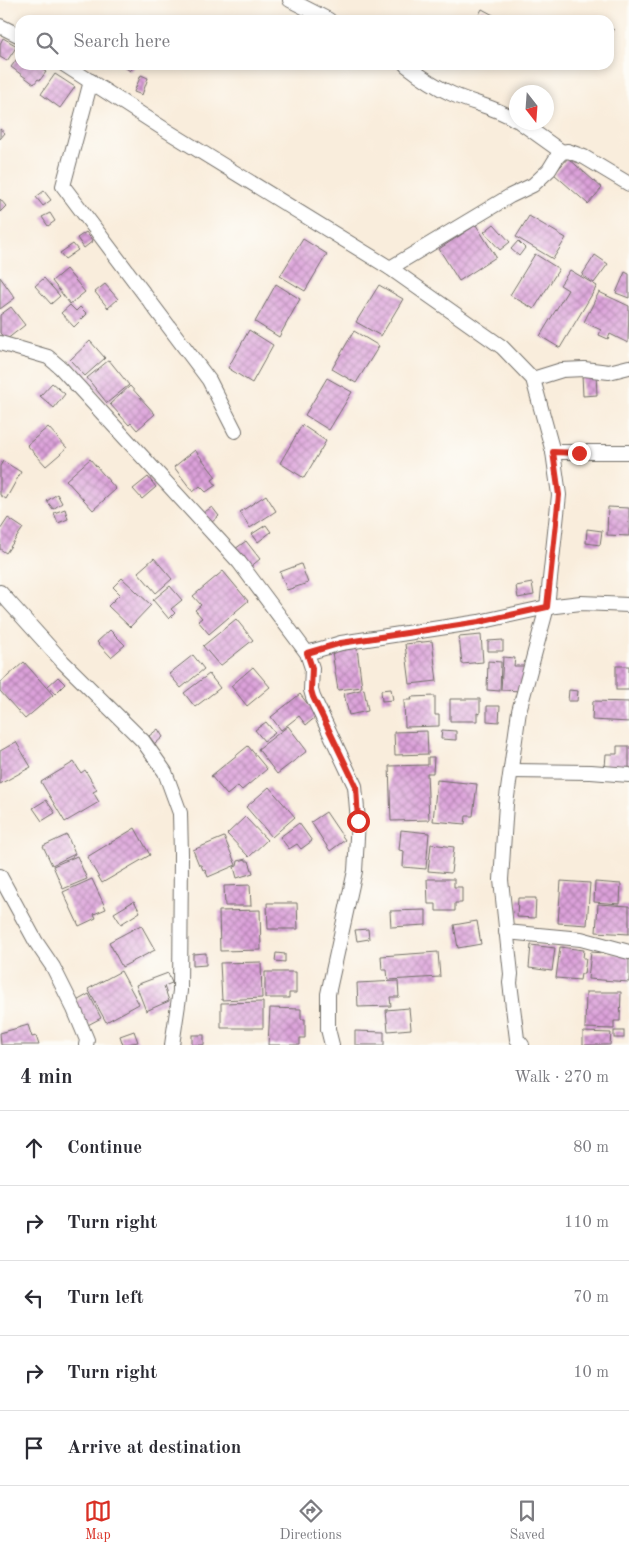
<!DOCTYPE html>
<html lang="en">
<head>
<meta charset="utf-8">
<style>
  :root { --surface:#fff; --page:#f2f2f3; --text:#2b2b33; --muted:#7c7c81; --line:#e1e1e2; --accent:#d93025 }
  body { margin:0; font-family:"Old Standard TT",serif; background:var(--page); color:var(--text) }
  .compass { position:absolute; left:509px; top:85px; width:45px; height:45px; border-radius:50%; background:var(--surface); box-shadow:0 2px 8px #0003; rotate:163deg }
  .stop { position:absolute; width:15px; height:15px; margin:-11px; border:4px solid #d93025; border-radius:50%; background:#fff }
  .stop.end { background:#d93025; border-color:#fff; box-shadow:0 1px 5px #0008 }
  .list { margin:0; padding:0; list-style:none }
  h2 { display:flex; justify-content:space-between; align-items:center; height:65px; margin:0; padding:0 20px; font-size:21px }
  h2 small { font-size:16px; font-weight:400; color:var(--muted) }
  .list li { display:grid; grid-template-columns:32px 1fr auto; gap:15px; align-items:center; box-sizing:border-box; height:75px; padding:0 20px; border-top:1px solid var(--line) }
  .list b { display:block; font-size:19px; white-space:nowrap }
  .list em { font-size:16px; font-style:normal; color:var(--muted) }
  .icon { flex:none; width:28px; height:28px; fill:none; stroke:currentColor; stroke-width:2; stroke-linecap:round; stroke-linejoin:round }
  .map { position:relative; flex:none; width:629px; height:1045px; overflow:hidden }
  .search { position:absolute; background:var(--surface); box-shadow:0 2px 8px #0003; left:15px; right:15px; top:15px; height:55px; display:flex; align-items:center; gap:12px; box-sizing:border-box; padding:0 18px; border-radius:15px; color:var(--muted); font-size:19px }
  .sheet { height:440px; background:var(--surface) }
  nav { display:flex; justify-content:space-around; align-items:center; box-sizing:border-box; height:70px; border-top:1px solid var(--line); background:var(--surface); font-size:14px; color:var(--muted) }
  nav a { display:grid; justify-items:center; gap:2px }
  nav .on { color:var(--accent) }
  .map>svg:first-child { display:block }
</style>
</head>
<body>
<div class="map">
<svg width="629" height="1045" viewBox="0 0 629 1045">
  <defs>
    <pattern id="building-cross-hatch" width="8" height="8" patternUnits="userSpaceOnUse" patternTransform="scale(1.25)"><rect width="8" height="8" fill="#dca1da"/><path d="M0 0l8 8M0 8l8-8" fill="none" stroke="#b383b1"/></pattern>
  </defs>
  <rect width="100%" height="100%" fill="#fdfcf7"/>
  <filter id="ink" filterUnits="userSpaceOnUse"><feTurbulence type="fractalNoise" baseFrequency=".02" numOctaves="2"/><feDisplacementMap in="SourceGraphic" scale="10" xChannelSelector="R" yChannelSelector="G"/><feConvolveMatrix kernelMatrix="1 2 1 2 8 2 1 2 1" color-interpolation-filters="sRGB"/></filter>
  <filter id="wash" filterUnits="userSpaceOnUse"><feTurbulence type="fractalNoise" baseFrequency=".0096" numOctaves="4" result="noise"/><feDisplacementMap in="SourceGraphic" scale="20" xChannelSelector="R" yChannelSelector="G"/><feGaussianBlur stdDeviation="1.12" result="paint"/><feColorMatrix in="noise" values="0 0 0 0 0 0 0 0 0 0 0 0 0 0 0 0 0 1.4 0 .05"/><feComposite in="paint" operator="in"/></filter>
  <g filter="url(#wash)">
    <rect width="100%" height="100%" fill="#f9eddc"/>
    <g id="blocks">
      <g fill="url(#building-cross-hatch)">
        <polygon points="482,9 495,16 493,20 476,20"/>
        <polygon points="609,27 614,30 609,38"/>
        <polygon points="3,38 17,46 7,61 0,57 0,44"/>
        <polygon points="20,55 20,65 46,66 43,70 46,72 40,80 38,79 34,84 11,67"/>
        <polygon points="122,65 135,65 130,71"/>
        <polygon points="55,74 75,87 60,108 41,94"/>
        <polygon points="141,75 148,78 142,95 134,92"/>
        <polygon points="0,129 5,133 0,139"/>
        <polygon points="568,158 602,188 588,204 554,174"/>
        <polygon points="44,191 51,200 43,206 36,197"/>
        <polygon points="0,199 6,206 0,212"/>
        <polygon points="50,213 55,221 48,226 42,217"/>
        <polygon points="529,216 566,238 553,259 516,237"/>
        <polygon points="494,224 510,242 500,250 484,232"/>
        <polygon points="476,225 496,257 459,281 439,249"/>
        <polygon points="86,232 93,241 84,248 77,238"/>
        <polygon points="303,239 327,254 305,291 280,276"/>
        <polygon points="518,241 525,248 519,256 511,249"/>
        <polygon points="73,244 78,250 65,259 60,253"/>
        <polygon points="535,254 559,269 534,309 510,295"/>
        <polygon points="595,255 608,264 594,283 582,275"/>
        <polygon points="66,269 85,292 70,304 52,281"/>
        <polygon points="570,270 597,286 560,348 540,336 568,290 560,285"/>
        <polygon points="625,272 629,274 629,298 616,293"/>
        <polygon points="0,277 15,298 0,309"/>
        <polygon points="44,278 60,296 51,304 35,286"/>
        <polygon points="105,284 118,299 108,308 95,292"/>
        <polygon points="276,284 300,299 279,337 255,322"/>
        <polygon points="379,285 403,299 381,336 356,322"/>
        <polygon points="599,292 629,306 628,343 610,334 608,339 599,335 601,330 584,322"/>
        <polygon points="70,305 76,311 80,307 87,314 74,327 61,313"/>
        <polygon points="11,307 25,325 6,340 0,333 0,315"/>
        <polygon points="249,330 273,345 252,383 228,368"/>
        <polygon points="354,331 379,346 356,383 332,369"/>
        <polygon points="90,341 105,358 85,376 70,360"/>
        <polygon points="109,360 129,385 107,403 87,378"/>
        <polygon points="596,373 597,395 583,396 582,374"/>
        <polygon points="327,378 352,392 329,430 305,415"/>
        <polygon points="52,383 65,394 54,408 40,396"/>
        <polygon points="130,386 155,414 137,430 131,423 129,425 110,404"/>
        <polygon points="302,425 326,441 304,478 280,463"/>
        <polygon points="48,427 67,448 46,466 27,445"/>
        <polygon points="195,450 216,477 212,480 216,485 206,492 200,486 193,492 174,467"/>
        <polygon points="90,459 116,489 93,510 66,480"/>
        <polygon points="3,461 21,472 6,499 0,495 0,466"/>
        <polygon points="148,477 156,487 142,499 133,489"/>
        <polygon points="57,494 62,503 53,509 47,501"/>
        <polygon points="266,495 276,511 250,528 240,512"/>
        <polygon points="212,507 219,516 211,523 203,513"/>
        <polygon points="608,507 629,508 629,536 607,535"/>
        <polygon points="65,509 68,519 58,523 54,513"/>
        <polygon points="8,518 23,528 6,553 0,549 0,530"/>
        <polygon points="266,525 271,532 258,542 252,534"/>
        <polygon points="587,529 602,531 600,545 586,543"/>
        <polygon points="246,541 260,559 249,568 235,549"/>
        <polygon points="154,558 172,579 156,593 138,572"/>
        <polygon points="301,564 308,583 287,590 280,572"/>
        <polygon points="223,571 248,601 209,634 198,621 202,618 195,610 201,605 193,596"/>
        <polygon points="122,578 151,605 130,627 108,606 120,594 113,587"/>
        <polygon points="532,583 534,595 518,598 516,586"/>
        <polygon points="170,586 182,600 171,609 175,613 169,619 153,600"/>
        <polygon points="236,619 253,640 220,666 203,646"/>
        <polygon points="110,630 125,645 111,657 97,642"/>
        <polygon points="481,635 483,662 462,664 459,637"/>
        <polygon points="503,640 503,651 488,651 488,641"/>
        <polygon points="432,641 437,681 410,684 405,644"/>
        <polygon points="357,648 362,687 338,690 332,652"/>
        <polygon points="193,655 204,669 181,688 169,674"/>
        <polygon points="503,657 515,658 514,666 524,666 522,691 501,690"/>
        <polygon points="488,661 501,662 500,691 487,690"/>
        <polygon points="24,662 53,695 25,719 0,691 0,683"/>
        <rect x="616" y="666" width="13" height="24"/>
        <polygon points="253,667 270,687 247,706 231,686"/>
        <polygon points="209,674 220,688 195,707 184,693"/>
        <polygon points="58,677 65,684 55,694 48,686"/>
        <polygon points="364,689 368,711 349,715 344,694"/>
        <polygon points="391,689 393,700 382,701 381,690"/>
        <polygon points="569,690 578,691 577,701 568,701"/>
        <polygon points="300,694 317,716 306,725 299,716 281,730 271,717"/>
        <polygon points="435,696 435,715 439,715 439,726 405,727 404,700 412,700 411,697"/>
        <polygon points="450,699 480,699 480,714 477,713 477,721 450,721"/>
        <polygon points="593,701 629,702 629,722 592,720"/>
        <polygon points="487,706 500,706 499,722 487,721"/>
        <polygon points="266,722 275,733 264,741 255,730"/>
        <polygon points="288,726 307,751 277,774 258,749"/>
        <polygon points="158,729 163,737 155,744 149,736"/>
        <polygon points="442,730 456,731 456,740 441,739"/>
        <polygon points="427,731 428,754 395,755 394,732"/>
        <polygon points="16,742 31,767 0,784 0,751"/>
        <polygon points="248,746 267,769 242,790 238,786 227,795 211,776"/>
        <polygon points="617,746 629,746 629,768 605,767 606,754 617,754"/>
        <polygon points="428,757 434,757 433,773 427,773 429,820 391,821 389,766 428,765"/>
        <polygon points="74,762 81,773 85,770 97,790 93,792 99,802 65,822 41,782"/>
        <polygon points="437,780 477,784 473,816 466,816 465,824 433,821"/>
        <polygon points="269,787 295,817 272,837 246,807"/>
        <polygon points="46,800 55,813 42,821 33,808"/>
        <polygon points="326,812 345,840 330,851 311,822"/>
        <polygon points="245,817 267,840 249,857 227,834"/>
        <polygon points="299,823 312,841 301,849 297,844 289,849 280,837"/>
        <polygon points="135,828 150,855 102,883 87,857"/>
        <polygon points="401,830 429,833 426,869 403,867 404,851 399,850"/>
        <polygon points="67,835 75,854 52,865 43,846"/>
        <polygon points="224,837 236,865 208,877 205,869 203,870 201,865 199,865 193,850"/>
        <polygon points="431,844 454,847 451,873 428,871"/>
        <polygon points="77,856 87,879 63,889 53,866"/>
        <polygon points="246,859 246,861 249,861 253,873 237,878 234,867 237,866 238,861"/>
        <polygon points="92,879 106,909 94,914 96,918 79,926 63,892"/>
        <polygon points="427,879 454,879 454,887 462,887 462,903 455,903 455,911 436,911 436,904 428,904"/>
        <polygon points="561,881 590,883 587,925 558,923"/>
        <polygon points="595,882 621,884 620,904 594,902"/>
        <polygon points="250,885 251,906 225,906 224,886"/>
        <polygon points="518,898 536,898 535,918 517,917"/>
        <polygon points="134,901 140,912 121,924 114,913"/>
        <polygon points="267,903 297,903 298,929 268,929"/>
        <polygon points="598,904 629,906 629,934 596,932"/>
        <polygon points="260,910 261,950 220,951 219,911"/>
        <polygon points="426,910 426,925 391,927 390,911"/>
        <polygon points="477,921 481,944 458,948 454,925"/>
        <polygon points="141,925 155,950 122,967 109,942"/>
        <polygon points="368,929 369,939 357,941 355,930"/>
        <polygon points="531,945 555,948 552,971 529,968"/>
        <polygon points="560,947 584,950 583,958 586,958 584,974 581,974 580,980 556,978"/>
        <polygon points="438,952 440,977 388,980 387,970 382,970 381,956"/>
        <polygon points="591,952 629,955 629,982 588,979"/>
        <polygon points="206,953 206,965 193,966 193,954"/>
        <polygon points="276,953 285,954 285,962 275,961"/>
        <polygon points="261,962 262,998 222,1000 220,963"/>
        <polygon points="121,971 139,1004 106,1022 88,989"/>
        <polygon points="265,972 296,972 296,993 289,993 289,998 265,998"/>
        <polygon points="168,973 172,983 164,986 169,1001 146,1011 136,985"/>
        <polygon points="398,981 399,997 390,997 391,1006 358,1007 357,983"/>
        <polygon points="586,992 621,992 620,1021 614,1021 614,1029 585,1028"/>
        <polygon points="89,994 101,1018 86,1026 73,1003"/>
        <polygon points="263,1002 263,1028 221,1028 221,1003"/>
        <polygon points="270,1008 301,1009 301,1019 305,1019 305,1038 300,1038 300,1045 268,1045"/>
        <polygon points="409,1008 411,1029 388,1031 386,1010"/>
        <polygon points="28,1025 32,1037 36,1036 39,1045 1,1045 0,1033"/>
        <polygon points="134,1031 138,1042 123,1045 120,1036"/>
        <polygon points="355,1031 384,1032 384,1045 355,1045"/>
        <rect x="614" y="1031" width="10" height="7"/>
        <polygon points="583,1032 611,1033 610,1045 583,1045"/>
        <rect x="192" y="1035" width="12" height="10"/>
      </g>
    </g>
  </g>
  <g filter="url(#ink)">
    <use href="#blocks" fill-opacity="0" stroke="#736f69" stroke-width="1"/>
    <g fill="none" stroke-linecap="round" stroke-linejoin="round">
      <g stroke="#736f69" stroke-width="16">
        <g id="street">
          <polyline points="290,0 329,20"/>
          <polyline points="0,26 20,36"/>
          <polyline points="65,65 164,129 390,268 502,347 533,379 553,452 559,495 547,607 519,711 506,804 501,880 511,974 510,983 517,1039 522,1045"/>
          <path d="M406 65C420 76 436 87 452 94 474 104 496 107 516 120"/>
          <polyline points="91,81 63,186 209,380 235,431"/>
          <polyline points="520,122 562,152"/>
          <polyline points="390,268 510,196 533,185 549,170 557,157 562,152 568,151 584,157 629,184"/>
          <polyline points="0,343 48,357 61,368 239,562 307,653 312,668 311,690 313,697 355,786 358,821 355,871 328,994 328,1029 332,1045"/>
          <polyline points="533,379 562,370 584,369 609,372 629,367"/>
          <polyline points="553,452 629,452"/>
          <polyline points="0,592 63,662 143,741 165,772 180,813 181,854 180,991 172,1045"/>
          <polyline points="307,653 341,643 479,622 547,607 581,603 629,605"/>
          <polyline points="511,771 591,772 629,775"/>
          <polyline points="0,876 36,942 53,967 74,1009 87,1040 86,1045"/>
          <polyline points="506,932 581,939 629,952"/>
        </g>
      </g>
      <use href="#street" stroke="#fff" stroke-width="14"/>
    </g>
  </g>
  <g fill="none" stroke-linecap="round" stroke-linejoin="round" filter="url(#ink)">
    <polyline stroke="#d93025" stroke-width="6" points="358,821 356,786 313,697 311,690 312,668 307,653 341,643 479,622 547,607 559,495 553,452 579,453"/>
  </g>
</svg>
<svg class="compass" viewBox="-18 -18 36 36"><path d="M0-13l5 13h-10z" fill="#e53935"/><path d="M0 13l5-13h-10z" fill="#7c7c81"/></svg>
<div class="stop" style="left:358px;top:821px"></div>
<div class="stop end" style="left:579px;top:453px"></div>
<div class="search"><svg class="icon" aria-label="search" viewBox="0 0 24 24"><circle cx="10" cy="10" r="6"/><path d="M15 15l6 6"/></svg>Search here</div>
</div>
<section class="sheet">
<h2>4 min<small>Walk · 270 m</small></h2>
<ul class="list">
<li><svg class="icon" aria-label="ahead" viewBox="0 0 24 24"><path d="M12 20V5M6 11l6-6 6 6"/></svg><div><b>Continue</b></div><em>80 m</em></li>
<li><svg class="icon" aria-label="right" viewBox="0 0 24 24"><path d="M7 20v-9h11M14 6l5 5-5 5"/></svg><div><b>Turn right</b></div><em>110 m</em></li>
<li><svg class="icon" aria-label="left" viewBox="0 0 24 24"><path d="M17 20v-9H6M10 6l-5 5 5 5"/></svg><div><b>Turn left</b></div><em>70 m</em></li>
<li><svg class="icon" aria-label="right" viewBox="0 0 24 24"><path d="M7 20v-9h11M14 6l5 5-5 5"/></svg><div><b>Turn right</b></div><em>10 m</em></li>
<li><svg class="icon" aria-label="arrive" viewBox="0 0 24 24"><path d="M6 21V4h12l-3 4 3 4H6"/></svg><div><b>Arrive at destination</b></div></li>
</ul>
</section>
<nav>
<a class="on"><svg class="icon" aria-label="map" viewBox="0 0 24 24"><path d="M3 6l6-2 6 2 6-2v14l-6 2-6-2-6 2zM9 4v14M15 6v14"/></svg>Map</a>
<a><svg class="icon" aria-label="directions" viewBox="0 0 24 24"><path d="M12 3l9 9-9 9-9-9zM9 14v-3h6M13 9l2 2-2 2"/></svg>Directions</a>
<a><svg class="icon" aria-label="saved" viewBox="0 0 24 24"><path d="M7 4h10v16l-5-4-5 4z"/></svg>Saved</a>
</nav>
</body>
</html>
